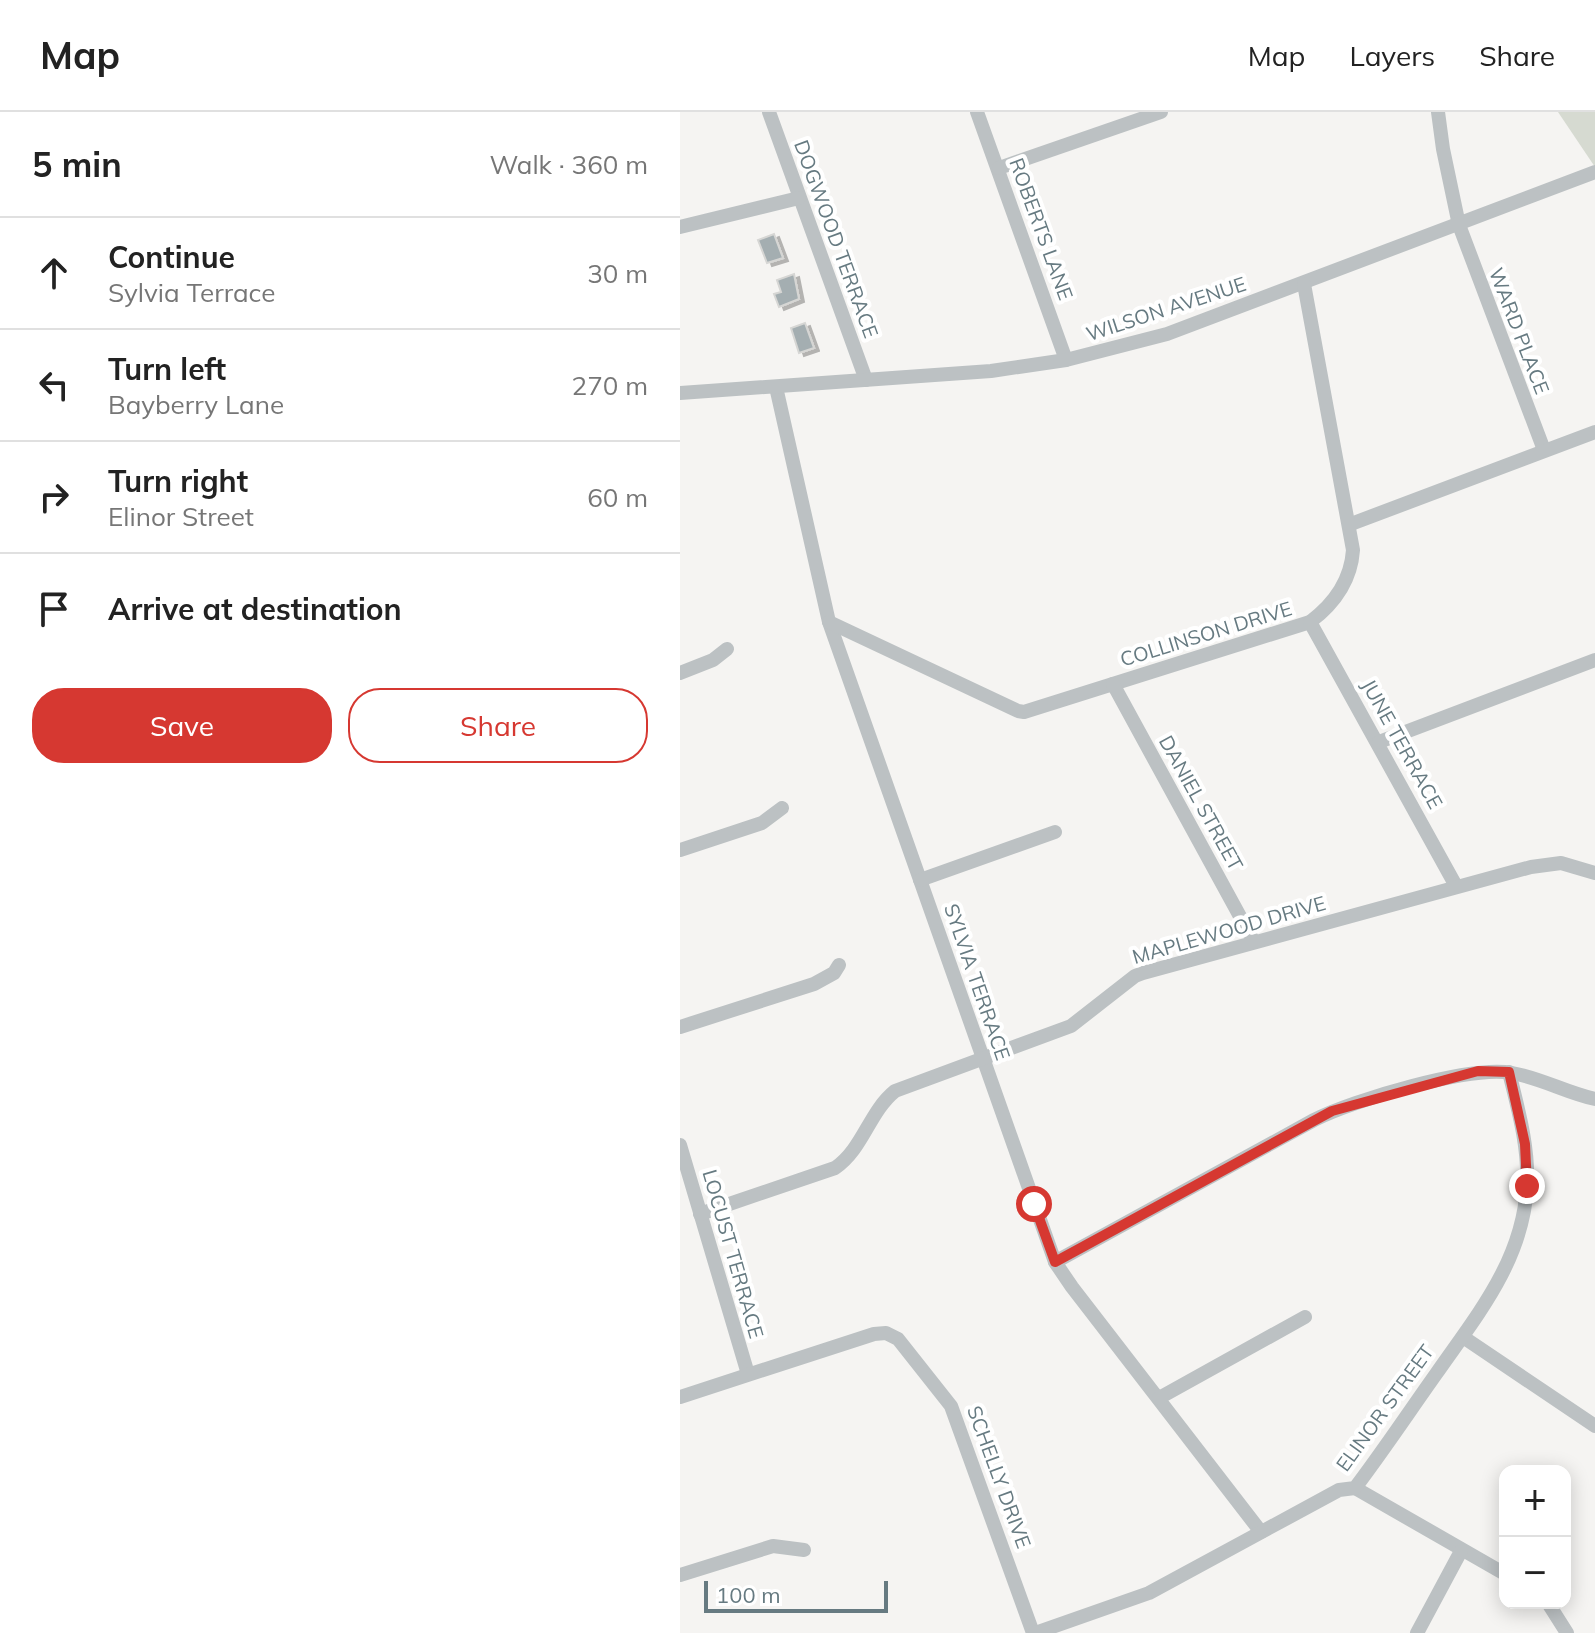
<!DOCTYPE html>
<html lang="en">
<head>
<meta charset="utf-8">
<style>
  :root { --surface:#fff; --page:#f6f6f6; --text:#222; --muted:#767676; --line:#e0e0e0; --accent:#d63831 }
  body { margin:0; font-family:Mulish,sans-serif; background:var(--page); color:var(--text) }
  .controls { position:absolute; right:24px; bottom:24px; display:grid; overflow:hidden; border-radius:16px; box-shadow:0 4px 20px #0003 }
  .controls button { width:72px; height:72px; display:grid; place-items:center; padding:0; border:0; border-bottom:2px solid var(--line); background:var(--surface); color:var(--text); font:40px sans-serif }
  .scale { position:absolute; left:24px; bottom:20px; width:184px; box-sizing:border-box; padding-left:8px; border:4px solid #667a81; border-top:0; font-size:22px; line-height:28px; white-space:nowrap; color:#667a81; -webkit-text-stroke:6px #fff; paint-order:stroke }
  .stop { position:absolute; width:24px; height:24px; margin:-18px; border:6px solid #d63831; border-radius:50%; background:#fff }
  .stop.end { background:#d63831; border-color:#fff; box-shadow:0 2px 8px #0008 }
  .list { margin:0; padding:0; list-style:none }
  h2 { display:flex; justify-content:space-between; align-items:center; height:104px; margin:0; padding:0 32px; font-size:34px }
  h2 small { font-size:26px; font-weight:400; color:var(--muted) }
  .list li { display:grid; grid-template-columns:52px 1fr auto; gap:24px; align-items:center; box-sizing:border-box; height:112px; padding:0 32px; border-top:2px solid var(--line) }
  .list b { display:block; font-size:30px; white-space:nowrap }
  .list p { margin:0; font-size:26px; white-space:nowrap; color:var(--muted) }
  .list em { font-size:26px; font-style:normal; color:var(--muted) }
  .actions { display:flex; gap:16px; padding:24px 32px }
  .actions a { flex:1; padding:18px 0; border:2px solid var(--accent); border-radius:32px; text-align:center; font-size:28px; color:var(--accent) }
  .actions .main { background:var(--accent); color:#fff }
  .icon { flex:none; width:44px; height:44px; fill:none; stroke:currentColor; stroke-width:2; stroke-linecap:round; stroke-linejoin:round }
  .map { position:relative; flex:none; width:915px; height:1521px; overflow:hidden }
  header { display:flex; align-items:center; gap:48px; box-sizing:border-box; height:112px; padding:0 40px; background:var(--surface); border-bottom:2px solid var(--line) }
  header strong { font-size:38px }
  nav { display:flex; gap:44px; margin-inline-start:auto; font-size:28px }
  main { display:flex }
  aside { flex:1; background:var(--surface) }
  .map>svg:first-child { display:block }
</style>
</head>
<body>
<header>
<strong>Map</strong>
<nav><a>Map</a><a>Layers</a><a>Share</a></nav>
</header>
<main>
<aside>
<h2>5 min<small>Walk · 360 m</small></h2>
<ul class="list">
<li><svg class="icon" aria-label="ahead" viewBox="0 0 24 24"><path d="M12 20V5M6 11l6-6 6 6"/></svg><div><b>Continue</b><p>Sylvia Terrace</p></div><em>30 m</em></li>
<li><svg class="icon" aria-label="left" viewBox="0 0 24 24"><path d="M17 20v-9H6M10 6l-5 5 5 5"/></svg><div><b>Turn left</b><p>Bayberry Lane</p></div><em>270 m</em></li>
<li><svg class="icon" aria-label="right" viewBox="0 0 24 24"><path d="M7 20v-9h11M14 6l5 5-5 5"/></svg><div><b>Turn right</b><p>Elinor Street</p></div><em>60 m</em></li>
<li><svg class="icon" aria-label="arrive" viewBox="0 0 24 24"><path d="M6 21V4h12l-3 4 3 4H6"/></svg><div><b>Arrive at destination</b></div></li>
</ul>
<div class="actions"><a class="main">Save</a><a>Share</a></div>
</aside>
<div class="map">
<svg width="915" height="1521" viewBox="0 0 915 1521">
  <defs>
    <filter id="shadow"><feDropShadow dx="5" dy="3" stdDeviation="0" flood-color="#0004"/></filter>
  </defs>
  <rect width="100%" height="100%" fill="#f5f4f2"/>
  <polygon fill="#d6dad1" points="878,0 915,0 915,55"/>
  <g fill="#a4aeb1" stroke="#d6d6d4" stroke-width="2" filter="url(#shadow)">
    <polygon points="94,122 103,146 87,151 78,128"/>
    <polygon points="114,162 119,187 99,195 94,182 101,180 97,168"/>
    <polygon points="125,211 134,236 119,241 111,216"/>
  </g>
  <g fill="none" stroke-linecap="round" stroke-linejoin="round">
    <g stroke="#bcc1c3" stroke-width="14">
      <polyline points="89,0 186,268"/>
      <polyline points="297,0 386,248"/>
      <polyline points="758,0 763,37 779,113 864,338"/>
      <polyline points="319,56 481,0"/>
      <polyline points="0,115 119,86"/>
      <polyline points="96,275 149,510 375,1150 392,1175 581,1420"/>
      <polyline points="0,281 311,259 386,248 487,222 915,60"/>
      <polyline points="671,412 915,320"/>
      <path d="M149 510 338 599 344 600 630 510C654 492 671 468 673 438L624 172"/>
      <polyline points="630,510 776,774"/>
      <polyline points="0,561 33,548 47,537"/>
      <polyline points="433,572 574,830"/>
      <polyline points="699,630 915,548"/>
      <polyline points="0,738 82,711 102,696"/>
      <polyline points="240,768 375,720"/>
      <polyline points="0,915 134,872 154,861 159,853"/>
      <polyline points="0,1033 68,1262"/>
      <path d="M20 1102 155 1056C183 1037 189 1000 215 979L391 914 455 864 463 861 851 755 881 751 915 761"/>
      <path d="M375 1150 634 1008C673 988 791 953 832 961 861 966 887 981 915 987"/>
      <polyline points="783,1225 915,1314"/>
      <polyline points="0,1285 194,1222 206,1221 218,1227 271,1294 353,1521"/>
      <polyline points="479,1286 625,1205"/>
      <polyline points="675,1376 825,1462"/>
      <polyline points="0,1463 93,1434 124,1438"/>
      <polyline points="868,1491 887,1521"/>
      <path d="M355 1521 469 1481 659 1378 675 1376C703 1339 729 1300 756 1262 797 1203 843 1149 847 1074 849 1035 838 997 829 960"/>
      <polyline points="737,1521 781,1439"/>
    </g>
  </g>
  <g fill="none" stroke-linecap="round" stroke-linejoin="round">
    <polyline stroke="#d63831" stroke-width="10" points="354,1092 375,1150 652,999 798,959 829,960 845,1032 847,1074"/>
  </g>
  <g text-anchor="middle" stroke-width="8" stroke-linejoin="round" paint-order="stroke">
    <g font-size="20" fill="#667a81" stroke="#fff">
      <text transform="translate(361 117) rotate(70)" y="7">ROBERTS LANE</text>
      <text transform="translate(156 127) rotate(70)" y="7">DOGWOOD TERRACE</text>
      <text transform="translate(486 197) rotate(-18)" y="7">WILSON AVENUE</text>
      <text transform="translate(839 219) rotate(69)" y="7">WARD PLACE</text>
      <text transform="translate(526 522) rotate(-17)" y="7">COLLINSON DRIVE</text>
      <text transform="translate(722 632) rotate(61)" y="7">JUNE TERRACE</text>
      <text transform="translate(521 691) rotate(61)" y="7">DANIEL STREET</text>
      <text transform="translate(549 818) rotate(-16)" y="7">MAPLEWOOD DRIVE</text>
      <text transform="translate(297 870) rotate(71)" y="7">SYLVIA TERRACE</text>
      <text transform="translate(53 1142) rotate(74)" y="7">LOCUST TERRACE</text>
      <text transform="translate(705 1296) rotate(-54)" y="7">ELINOR STREET</text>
      <text transform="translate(319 1365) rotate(70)" y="7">SCHELLY DRIVE</text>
    </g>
  </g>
</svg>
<div class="controls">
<button>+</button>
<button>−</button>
</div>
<div class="scale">100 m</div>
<div class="stop" style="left:354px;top:1092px"></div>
<div class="stop end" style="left:847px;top:1074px"></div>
</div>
</main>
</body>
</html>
